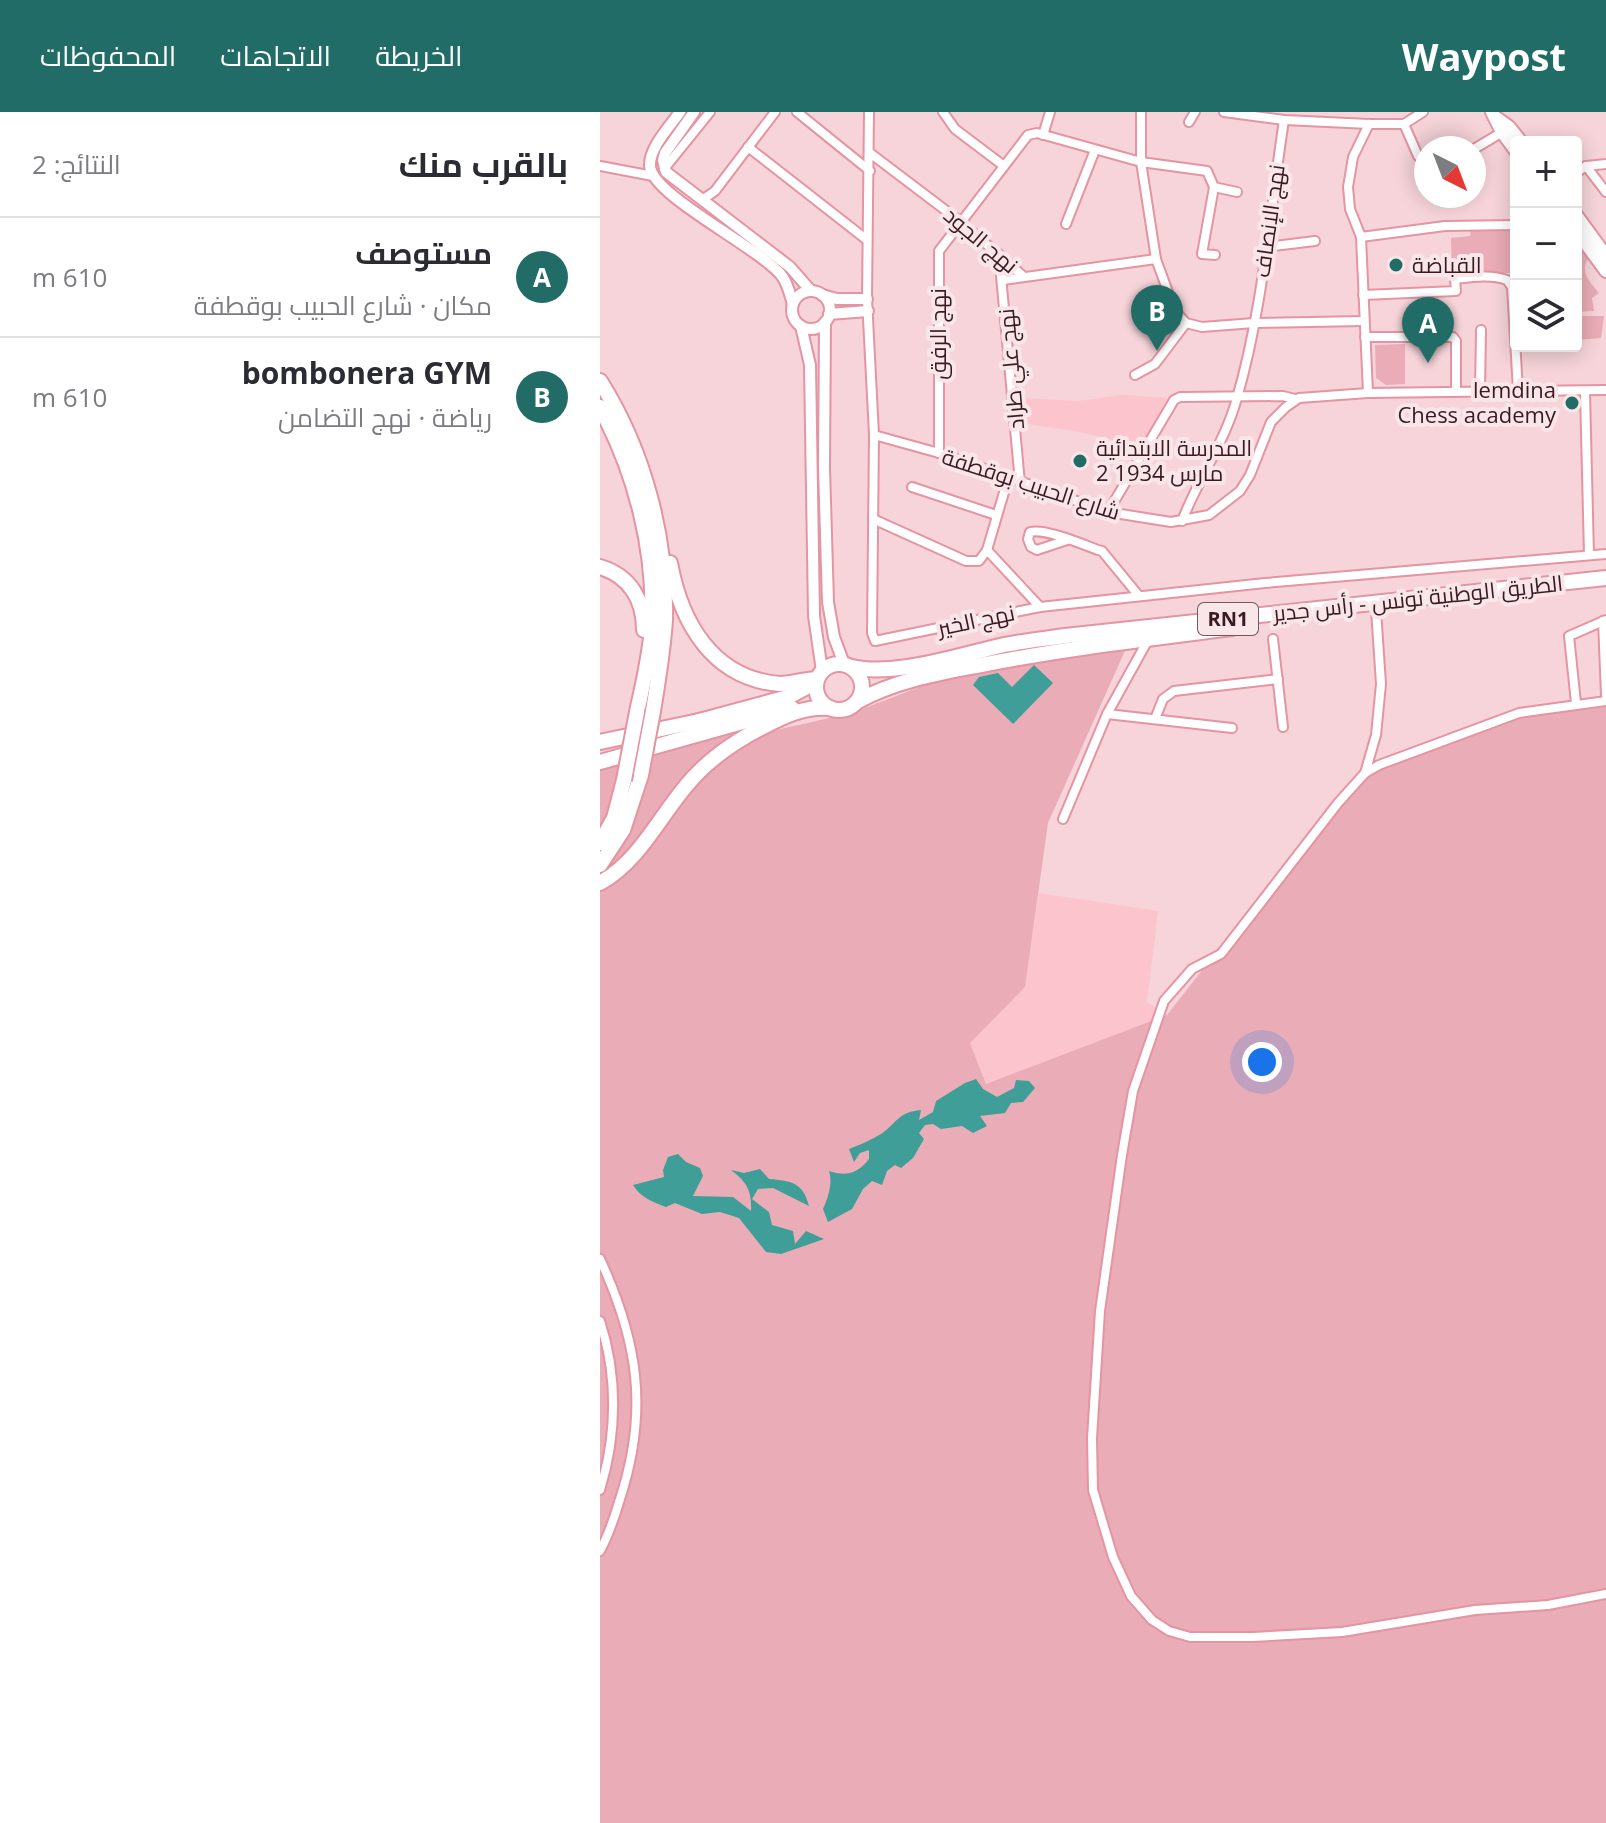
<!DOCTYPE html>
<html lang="ar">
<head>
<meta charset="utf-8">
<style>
  :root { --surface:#fff; --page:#f7f7f7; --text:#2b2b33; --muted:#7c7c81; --line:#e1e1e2; --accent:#226c67 }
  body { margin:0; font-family:"Open Sans",Cairo,sans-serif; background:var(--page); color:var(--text); direction:rtl }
  .controls { position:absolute; right:24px; top:24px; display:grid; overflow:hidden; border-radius:8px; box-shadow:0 4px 20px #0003 }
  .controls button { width:72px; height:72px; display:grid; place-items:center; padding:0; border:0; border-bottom:2px solid var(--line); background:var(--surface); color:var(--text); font:40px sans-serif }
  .compass { position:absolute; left:814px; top:24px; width:72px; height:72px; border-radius:50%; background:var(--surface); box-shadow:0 4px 20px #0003; rotate:138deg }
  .you { position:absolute; left:662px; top:950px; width:28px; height:28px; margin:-20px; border:6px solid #fff; border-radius:50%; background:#1a73e8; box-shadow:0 0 0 12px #1a73e833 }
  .badge { display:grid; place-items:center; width:52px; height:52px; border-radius:50%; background:var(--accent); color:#fff; font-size:26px; font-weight:700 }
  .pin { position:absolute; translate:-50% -66px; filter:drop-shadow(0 2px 4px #0008) }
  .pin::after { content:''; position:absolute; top:42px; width:28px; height:24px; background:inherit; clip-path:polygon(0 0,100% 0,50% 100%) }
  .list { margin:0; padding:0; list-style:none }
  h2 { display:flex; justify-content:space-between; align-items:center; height:104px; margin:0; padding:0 32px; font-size:34px }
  h2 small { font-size:26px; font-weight:400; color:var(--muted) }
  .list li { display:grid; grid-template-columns:52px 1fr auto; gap:24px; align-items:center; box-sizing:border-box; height:120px; padding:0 32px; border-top:2px solid var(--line) }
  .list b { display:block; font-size:30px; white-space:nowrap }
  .list p { margin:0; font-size:26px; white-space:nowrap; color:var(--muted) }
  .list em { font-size:26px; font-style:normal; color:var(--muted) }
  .icon { flex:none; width:44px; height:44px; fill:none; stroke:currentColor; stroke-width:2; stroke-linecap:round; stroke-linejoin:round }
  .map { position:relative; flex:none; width:1006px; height:1711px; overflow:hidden; direction:ltr }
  header { display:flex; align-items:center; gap:48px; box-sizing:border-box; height:112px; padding:0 40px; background:var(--accent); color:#fff }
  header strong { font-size:38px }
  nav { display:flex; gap:44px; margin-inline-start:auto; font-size:28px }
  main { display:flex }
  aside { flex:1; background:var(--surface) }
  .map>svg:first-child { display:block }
</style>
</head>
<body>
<header>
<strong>Waypost</strong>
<nav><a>الخريطة</a><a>الاتجاهات</a><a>المحفوظات</a></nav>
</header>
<main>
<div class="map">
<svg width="1006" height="1711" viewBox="0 0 1006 1711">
  <rect width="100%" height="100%" fill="#f6d4d9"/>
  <g fill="#fcc4cc">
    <polygon points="522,283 567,286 541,339 517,329 480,320 422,311 421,286 478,289"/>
    <polygon points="439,781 558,799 547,890 567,903 386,972 370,931 425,875"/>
  </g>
  <g fill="#eaacb6">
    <polygon points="912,117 912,128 916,128 916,161 852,161 851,126 870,124 871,118"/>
    <path d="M976 127 989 145C979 160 989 169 999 181L992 186 994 199 976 200Z"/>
    <polygon points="976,204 1004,204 1001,226 976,228"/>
    <polygon points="805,232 805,272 786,273 776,266 775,233"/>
    <polygon points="528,532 448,711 425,875 370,931 386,972 567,903 756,662 770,651 917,599 1006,586 1006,1711 0,1711 0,654 164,608 167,620 252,601 343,566"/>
  </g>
  <g fill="#3f9e97">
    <polygon points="434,553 453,571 413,612 373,573 379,565 398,561 412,575"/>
    <path d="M376 967 383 977 397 985 414 976 416 968 429 969 435 976 423 990 411 991 405 1001 380 1004 387 1014 373 1021 362 1014 341 1017 333 1012 325 1013 319 1021 324 1027 313 1046 301 1056 295 1053 287 1059 282 1073 272 1069 263 1077 252 1097 228 1110 223 1097C228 1087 233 1070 229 1059 247 1065 258 1061 269 1047V1038L260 1041 254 1050 249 1037C260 1033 271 1028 281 1022 297 1011 298 1000 321 998L319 1008 333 1000 336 989 365 971Z"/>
    <path d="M78 1042 86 1050 100 1056 103 1064 93 1084 133 1085 151 1099C152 1079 147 1070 131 1058L144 1061 160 1057 169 1067C191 1069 203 1070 209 1094L173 1076 158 1077 152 1087 169 1100 172 1113 193 1119 195 1132 206 1119 224 1127 181 1142 166 1140 139 1106 120 1100 102 1102 75 1091 66 1095C53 1090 41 1086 33 1073L64 1065 63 1058 68 1045Z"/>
  </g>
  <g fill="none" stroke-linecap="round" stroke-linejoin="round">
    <g stroke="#e494a2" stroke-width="12">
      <g id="minor">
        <polyline points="197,0 270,59"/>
        <polyline points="269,0 267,187 274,323 272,521 275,529 440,495 665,471 1006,442"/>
        <polyline points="343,0 355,17 404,54"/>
        <polyline points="541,0 541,50 556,147 575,199 586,211 602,215 654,211 764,209"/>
        <polyline points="624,0 684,8 769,12 804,12 823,0"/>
        <polyline points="589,10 595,0"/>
        <polyline points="804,12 818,44 826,51"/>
        <polyline points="443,23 450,0"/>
        <polyline points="148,35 267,128"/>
        <polyline points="874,37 904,19"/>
        <polyline points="270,41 361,110 423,164"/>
        <polyline points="0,54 53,64"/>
        <polyline points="986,54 1006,80"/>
        <polyline points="64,57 110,0"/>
        <polyline points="976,61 986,54 1006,52"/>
        <polyline points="614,75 637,80"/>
        <polyline points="102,88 115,79 175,0"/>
        <polyline points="466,112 495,38"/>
        <polyline points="761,125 845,114 916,113"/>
        <polyline points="666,135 715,129"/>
        <polyline points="399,142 420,371"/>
        <polyline points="403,168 556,147"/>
        <path d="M763 183 856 179 855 167C872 165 891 162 907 168L912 175 918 279"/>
        <polyline points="765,225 853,225 856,229 856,280"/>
        <polyline points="535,263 555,252 586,211"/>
        <polyline points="880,279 881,218"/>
        <polyline points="985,280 989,443"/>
        <polyline points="768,281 761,125 750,97 748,75 753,45 769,12"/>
        <polyline points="274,323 339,341 508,400 571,410 609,403 640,379 650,363 671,310 686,295 699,286 768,281 1006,278"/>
        <polyline points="339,341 339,139 428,23 437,21 541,50 607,59 614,75 602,142 615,143"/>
        <polyline points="408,367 387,438 440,495"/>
        <polyline points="312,375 396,403"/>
        <polyline points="508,400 574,288 580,285 683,284 695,287"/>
        <polyline points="273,407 366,449 379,449 387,438"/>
        <path d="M582 409C598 367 625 330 637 286 663 196 670 100 684 8"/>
        <path d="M467 428 437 438 431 435 428 427 430 420C445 416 482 432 498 438L502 439 539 484"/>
        <polyline points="1003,509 1006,583"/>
        <polyline points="673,527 683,615"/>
        <polyline points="1006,589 919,601 779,653 765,661 738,691 621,842 592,857 564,889 533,979 522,1043 500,1199 492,1326 493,1378 513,1445 531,1484 552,1508 569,1519 590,1525 653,1525 742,1520 875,1498 948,1493 1006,1482"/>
        <polyline points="976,591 969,524 1006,508"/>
        <polyline points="507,602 632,616"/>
        <polyline points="555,607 563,587 574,579 678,567"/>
        <polyline points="765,661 776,623 781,572 776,498"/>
        <polyline points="463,707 507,602 548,528"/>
        <path d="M0 1147C38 1229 49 1299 20 1387 15 1404 9 1422 0 1439"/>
        <path d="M0 1209C18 1264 17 1323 0 1378"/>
      </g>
    </g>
    <g stroke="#e494a2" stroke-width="14">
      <g id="tertiary">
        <path d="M80 0C70 14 49 36 50 54 52 84 159 135 182 164 188 172 190 183 193 192"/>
        <polyline points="94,0 65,41 63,48 66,60 190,155 211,179"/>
        <circle cx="211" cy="198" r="19"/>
        <polyline points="222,183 237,187 267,187"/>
        <polyline points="229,202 268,199"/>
        <polyline points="225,210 224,356 228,490 234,525 244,552"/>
        <polyline points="201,214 210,253 214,504 222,559"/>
      </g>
    </g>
    <g stroke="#e494a2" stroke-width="16">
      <g id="secondary">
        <polyline points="892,0 902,20 916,39"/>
        <polyline points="898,7 909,15 921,30"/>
        <polyline points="976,103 1006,144"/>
        <polyline points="976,118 1006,159"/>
      </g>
    </g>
    <g stroke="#e494a2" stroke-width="18">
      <g id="primary">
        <circle cx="239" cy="575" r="23"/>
        <path d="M252 555C294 565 360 543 404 533 424 529 445 527 465 524L1006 466"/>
        <path d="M258 589C295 569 334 562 376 554 461 537 547 527 632 516"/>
        <polyline points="92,611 188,585 216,570"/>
        <polyline points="0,650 192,596"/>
      </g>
    </g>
    <g stroke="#e494a2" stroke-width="18">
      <g id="trunk">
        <path d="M0 269C44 339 67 426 65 508 63 539 58 569 53 599"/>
        <path d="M0 295C36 361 56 440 52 515 50 544 43 572 37 600"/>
        <path d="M70 451C81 511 113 567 180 572 193 572 205 567 217 567"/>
        <path d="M0 455C30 464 44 488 44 518"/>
        <polyline points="0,630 104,608"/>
        <polyline points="0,731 14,706 24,668"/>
        <polyline points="0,753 23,718 41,663"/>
        <path d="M0 771C39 749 58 707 86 674 107 648 135 629 165 614 186 603 206 594 230 596"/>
      </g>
    </g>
    <use href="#minor" stroke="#fff" stroke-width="8"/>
    <use href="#tertiary" stroke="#fff" stroke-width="10"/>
    <use href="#secondary" stroke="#fff" stroke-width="12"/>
    <use href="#primary" stroke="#fff" stroke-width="14"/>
    <use href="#trunk" stroke="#fff" stroke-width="14"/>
    <g stroke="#e494a2" stroke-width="18" stroke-linecap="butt">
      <g id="trunk-bridge">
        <polyline points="41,663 53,599"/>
        <polyline points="24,668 37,600"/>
      </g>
    </g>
    <use href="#trunk-bridge" stroke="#fff" stroke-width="14"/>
  </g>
  <g fill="#226c67" stroke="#f8e6e8" stroke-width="3">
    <circle cx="796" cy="153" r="8"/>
    <circle cx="972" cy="291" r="8"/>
    <circle cx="480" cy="349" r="8"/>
  </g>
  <g text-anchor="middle" stroke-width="8" stroke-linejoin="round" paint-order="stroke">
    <rect fill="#f8e6e8" stroke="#73585d" stroke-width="2" x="598" y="491" width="60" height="32" rx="6"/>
    <g font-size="20" font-weight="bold" fill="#3a1b21">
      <text x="628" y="514">RN1</text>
    </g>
    <g font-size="22" fill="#3a1b21" stroke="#f8e6e8">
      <text transform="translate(669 109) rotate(-82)" y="8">نهج الإنصاف</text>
      <text transform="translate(381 128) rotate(40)" y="8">نهج الجود</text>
      <text transform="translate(338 222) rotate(-90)" y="8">نهج الرفق</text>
      <text transform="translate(411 257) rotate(-95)" y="8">نهج علي طراد</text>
      <text transform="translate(431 372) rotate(18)" y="8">شارع الحبيب بوقطفة</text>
      <text transform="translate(818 486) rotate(-6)" y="8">الطريق الوطنية تونس - رأس جدير</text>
      <text transform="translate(376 508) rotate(-12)" y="8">نهج الخير</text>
    </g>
    <g font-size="22" fill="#3a1b21" stroke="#f8e6e8" text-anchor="start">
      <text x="812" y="161">القباضة</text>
      <text x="956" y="286" text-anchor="end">lemdina<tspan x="956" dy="25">Chess academy</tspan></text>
      <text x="496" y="344">المدرسة الابتدائية<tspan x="496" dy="25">2 مارس 1934</tspan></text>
    </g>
  </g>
</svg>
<div class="controls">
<button>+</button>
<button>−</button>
<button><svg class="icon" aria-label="layers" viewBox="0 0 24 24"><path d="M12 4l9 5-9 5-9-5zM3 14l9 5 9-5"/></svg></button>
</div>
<svg class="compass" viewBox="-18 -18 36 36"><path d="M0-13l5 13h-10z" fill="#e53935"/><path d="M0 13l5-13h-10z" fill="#7c7c81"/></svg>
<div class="you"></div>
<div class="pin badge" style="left:828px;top:251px">A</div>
<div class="pin badge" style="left:557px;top:239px">B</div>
</div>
<aside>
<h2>بالقرب منك<small>النتائج: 2</small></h2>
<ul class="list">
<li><span class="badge">A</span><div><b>مستوصف</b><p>مكان · شارع الحبيب بوقطفة</p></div><em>610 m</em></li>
<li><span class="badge">B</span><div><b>bombonera GYM</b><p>رياضة · نهج التضامن</p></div><em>610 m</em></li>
</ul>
</aside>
</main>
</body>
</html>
